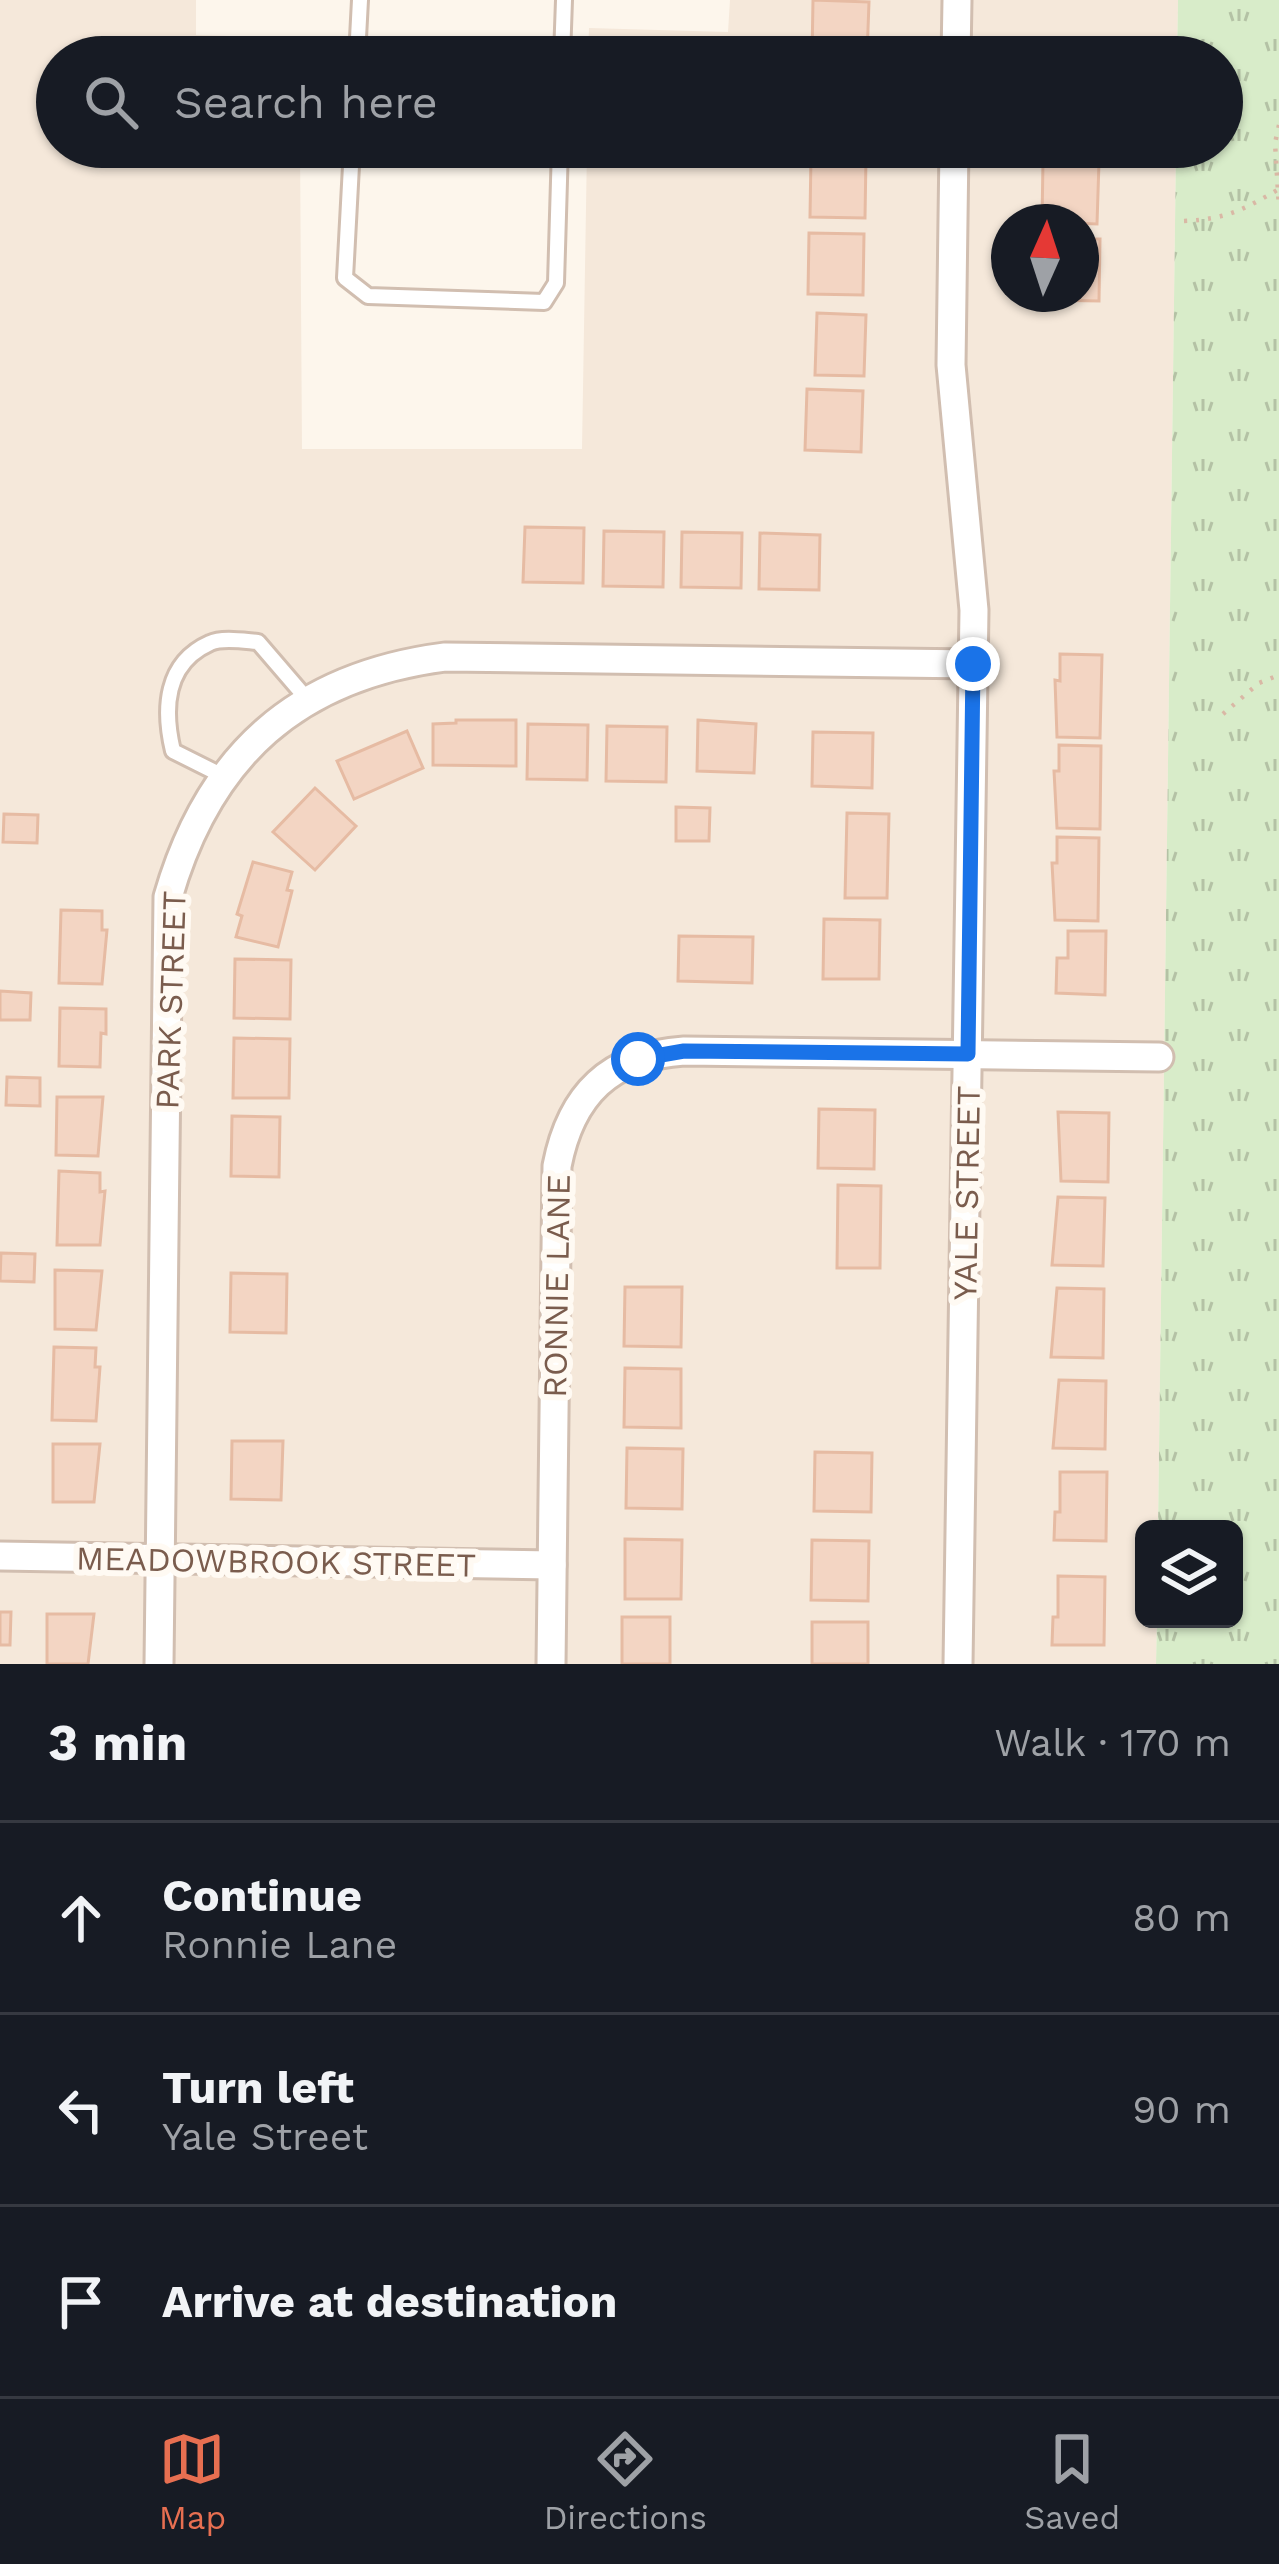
<!DOCTYPE html>
<html lang="en">
<head>
<meta charset="utf-8">
<style>
  :root { --surface:#171b24; --page:#242831; --text:#f1f3f6; --muted:#9ea1a6; --line:#363941; --accent:#e76f51 }
  body { margin:0; font-family:"Work Sans",sans-serif; background:var(--page); color:var(--text) }
  .controls { position:absolute; right:36px; bottom:36px; display:grid; overflow:hidden; border-radius:18px; box-shadow:0 3px 9px #0004 }
  .controls button { width:108px; height:108px; display:grid; place-items:center; padding:0; border:0; border-bottom:3px solid var(--line); background:var(--surface); color:var(--text); font:60px sans-serif }
  .compass { position:absolute; left:991px; top:204px; width:108px; height:108px; border-radius:50%; background:var(--surface); box-shadow:0 3px 9px #0004; rotate:3deg }
  .stop { position:absolute; width:36px; height:36px; margin:-27px; border:9px solid #1a73e8; border-radius:50%; background:#fff }
  .stop.end { background:#1a73e8; border-color:#fff; box-shadow:0 3px 12px #0008 }
  .list { margin:0; padding:0; list-style:none }
  h2 { display:flex; justify-content:space-between; align-items:center; height:156px; margin:0; padding:0 48px; font-size:51px }
  h2 small { font-size:39px; font-weight:400; color:var(--muted) }
  .list li { display:grid; grid-template-columns:78px 1fr auto; gap:36px; align-items:center; box-sizing:border-box; height:192px; padding:0 48px; border-top:3px solid var(--line) }
  .list b { display:block; font-size:45px; white-space:nowrap }
  .list p { margin:0; font-size:39px; white-space:nowrap; color:var(--muted) }
  .list em { font-size:39px; font-style:normal; color:var(--muted) }
  .icon { flex:none; width:66px; height:66px; fill:none; stroke:currentColor; stroke-width:2; stroke-linecap:round; stroke-linejoin:round }
  .map { position:relative; flex:none; width:1279px; height:1664px; overflow:hidden }
  .search { position:absolute; background:var(--surface); box-shadow:0 3px 9px #0004; left:36px; right:36px; top:36px; height:132px; display:flex; align-items:center; gap:30px; box-sizing:border-box; padding:0 42px; border-radius:66px; color:var(--muted); font-size:45px }
  .sheet { height:732px; background:var(--surface) }
  nav { display:flex; justify-content:space-around; align-items:center; box-sizing:border-box; height:168px; border-top:3px solid var(--line); background:var(--surface); font-size:33px; color:var(--muted) }
  nav a { display:grid; justify-items:center; gap:6px }
  nav .on { color:var(--accent) }
  .map>svg:first-child { display:block }
</style>
</head>
<body>
<div class="map">
<svg width="1279" height="1664" viewBox="0 0 1279 1664">
  <defs>
    <pattern id="park-tufts" width="24" height="20" patternUnits="userSpaceOnUse" patternTransform="scale(3)"><rect width="24" height="20" fill="#d8ecc9"/><path d="M3 7l-1-3M5 7V3M7 7l1-3M15 17l-1-3M17 17v-4M19 17l1-3" fill="none" stroke="#b4c2a5"/></pattern>
  </defs>
  <rect width="100%" height="100%" fill="#fdf6ec"/>
  <g fill="#f5e8da" fill-rule="evenodd">
    <path d="M0 0H196V35L299 38V57H57V147H300L302 449H582L587 147H1176L1158 1529H1144V1619H1157L1156 1664H0ZM1009 222H1081V294H1009Z"/>
    <polygon points="730,0 1178,0 1177,57 588,57 589,28 728,32"/>
  </g>
  <polygon fill="url(#park-tufts)" points="1178,0 1279,0 1279,1664 1156,1664 1157,1619 1234,1619 1234,1529 1158,1529 1176,147 1222,147 1222,57 1177,57"/>
  <g fill="#f3d5c3" stroke="#e6bba3" stroke-width="3">
    <polygon points="813,0 869,2 867,57 812,57"/>
    <polygon points="811,156 866,157 865,218 810,217"/>
    <polygon points="1043,161 1099,162 1097,224 1042,222"/>
    <polygon points="809,233 864,234 863,295 808,294"/>
    <polygon points="1081,239 1100,239 1099,301 1043,300 1043,294 1081,294"/>
    <polygon points="817,313 866,315 864,376 815,375"/>
    <polygon points="807,389 863,391 861,452 805,450"/>
    <polygon points="525,527 584,528 583,583 523,582"/>
    <polygon points="604,531 664,532 663,587 603,586"/>
    <polygon points="682,532 742,533 741,588 681,587"/>
    <polygon points="760,533 820,535 819,590 759,589"/>
    <polygon points="1060,654 1102,655 1100,738 1057,737 1055,680 1060,681"/>
    <polygon points="456,720 516,720 516,766 433,765 433,724 456,723"/>
    <polygon points="698,720 756,724 754,773 697,771"/>
    <polygon points="528,724 588,725 587,780 527,779"/>
    <polygon points="607,726 667,727 666,782 606,781"/>
    <polygon points="407,731 423,768 354,799 337,761"/>
    <polygon points="813,732 873,733 872,788 812,786"/>
    <polygon points="1059,745 1101,746 1100,829 1057,828 1054,771 1059,771"/>
    <polygon points="315,788 356,826 315,870 273,832"/>
    <polygon points="676,807 710,808 709,841 676,841"/>
    <polygon points="847,813 889,814 887,898 845,898"/>
    <polygon points="4,814 38,815 37,843 3,842"/>
    <polygon points="1057,837 1099,838 1098,921 1055,920 1052,863 1057,863"/>
    <polygon points="253,862 292,872 287,890 292,891 278,947 236,937 242,916 237,914"/>
    <polygon points="61,910 102,911 102,930 107,930 102,984 59,983"/>
    <polygon points="824,919 880,920 879,979 823,979"/>
    <polygon points="1068,931 1106,931 1105,995 1056,993 1057,958 1068,958"/>
    <polygon points="679,936 753,937 752,983 678,981"/>
    <polygon points="235,959 291,960 290,1019 234,1018"/>
    <polygon points="0,991 31,993 30,1020 0,1020"/>
    <polygon points="60,1008 106,1009 106,1034 101,1033 100,1067 59,1066"/>
    <polygon points="234,1038 290,1039 289,1098 233,1098"/>
    <polygon points="7,1077 40,1078 40,1106 6,1105"/>
    <polygon points="57,1097 103,1097 98,1156 56,1155"/>
    <polygon points="819,1109 875,1110 874,1169 818,1168"/>
    <polygon points="1058,1112 1109,1113 1108,1182 1061,1181"/>
    <polygon points="232,1116 280,1117 279,1177 231,1176"/>
    <polygon points="59,1171 100,1173 100,1192 105,1191 100,1245 57,1245"/>
    <polygon points="838,1185 881,1186 880,1268 837,1268"/>
    <polygon points="1058,1197 1105,1198 1103,1266 1052,1265"/>
    <polygon points="1,1253 35,1254 34,1282 0,1281"/>
    <polygon points="55,1270 102,1271 96,1330 55,1329"/>
    <polygon points="231,1273 287,1274 286,1333 230,1332"/>
    <polygon points="625,1287 682,1287 681,1347 624,1346"/>
    <polygon points="1057,1288 1104,1289 1103,1358 1051,1357"/>
    <polygon points="54,1347 96,1348 95,1367 100,1367 96,1421 52,1420"/>
    <polygon points="625,1368 681,1369 681,1428 624,1427"/>
    <polygon points="1059,1380 1106,1381 1105,1449 1053,1448"/>
    <polygon points="232,1441 283,1441 281,1500 231,1499"/>
    <polygon points="53,1444 100,1444 94,1502 53,1502"/>
    <polygon points="627,1448 683,1449 682,1509 626,1508"/>
    <polygon points="815,1452 872,1453 871,1512 814,1511"/>
    <polygon points="1060,1472 1107,1472 1106,1541 1054,1540 1055,1512 1060,1512"/>
    <polygon points="625,1539 682,1540 681,1599 625,1599"/>
    <polygon points="812,1540 869,1541 868,1601 811,1600"/>
    <polygon points="1058,1576 1105,1577 1104,1645 1052,1645 1053,1617 1058,1617"/>
    <polygon points="0,1612 11,1612 10,1645 0,1645"/>
    <polygon points="47,1614 94,1614 88,1664 47,1664"/>
    <rect x="622" y="1617" width="48" height="47"/>
    <rect x="812" y="1622" width="56" height="42"/>
  </g>
  <g fill="none" stroke-linecap="round" stroke-linejoin="round">
    <g stroke="#d1beb0" stroke-width="20">
      <g id="service">
        <polyline points="357,57 360,0"/>
        <polyline points="562,57 564,0"/>
        <polyline points="352,147 345,278 368,296 544,302 556,283 560,147"/>
        <path d="M223 776 173 751C163 709 165 663 210 643 222 637 245 641 258 642L307 699"/>
      </g>
    </g>
    <g stroke="#d1beb0" stroke-width="33">
      <g id="minor">
        <polyline points="956,57 957,0"/>
        <polyline points="954,147 951,365 974,610 958,1664"/>
        <polyline points="0,1556 552,1565"/>
        <path d="M159 1664 168 897C209 755 297 676 445 657L973 664"/>
        <path d="M551 1664 557 1166C571 1094 610 1056 684 1051L1159 1057"/>
      </g>
    </g>
    <g stroke="#d9b8a5" stroke-width="4.5" stroke-dasharray="3 9" stroke-linecap="butt">
      <polyline points="1279,125 1275,143 1279,208"/>
      <path d="M1184 221C1227 219 1243 210 1279 189"/>
      <polyline points="1223,714 1259,683 1279,675"/>
    </g>
    <use href="#service" stroke="#fff" stroke-width="14"/>
    <use href="#minor" stroke="#fff" stroke-width="27"/>
  </g>
  <g fill="none" stroke-linecap="round" stroke-linejoin="round">
    <polyline stroke="#1a73e8" stroke-width="15" points="638,1059 684,1051 968,1054 973,664"/>
  </g>
  <g text-anchor="middle" stroke-width="12" stroke-linejoin="round" paint-order="stroke">
    <g font-size="33" fill="#7a5c4d" stroke="#fffaf3">
      <text transform="translate(170 1000) rotate(-88)" y="12">PARK STREET</text>
      <text transform="translate(966 1193) rotate(-89)" y="12">YALE STREET</text>
      <text transform="translate(556 1286) rotate(-89)" y="12">RONNIE LANE</text>
      <text transform="translate(276 1561) rotate(1)" y="12">MEADOWBROOK STREET</text>
    </g>
  </g>
</svg>
<div class="controls">
<button><svg class="icon" aria-label="layers" viewBox="0 0 24 24"><path d="M12 4l9 5-9 5-9-5zM3 14l9 5 9-5"/></svg></button>
</div>
<svg class="compass" viewBox="-18 -18 36 36"><path d="M0-13l5 13h-10z" fill="#e53935"/><path d="M0 13l5-13h-10z" fill="#9ea1a6"/></svg>
<div class="stop" style="left:638px;top:1059px"></div>
<div class="stop end" style="left:973px;top:664px"></div>
<div class="search"><svg class="icon" aria-label="search" viewBox="0 0 24 24"><circle cx="10" cy="10" r="6"/><path d="M15 15l6 6"/></svg>Search here</div>
</div>
<section class="sheet">
<h2>3 min<small>Walk · 170 m</small></h2>
<ul class="list">
<li><svg class="icon" aria-label="ahead" viewBox="0 0 24 24"><path d="M12 20V5M6 11l6-6 6 6"/></svg><div><b>Continue</b><p>Ronnie Lane</p></div><em>80 m</em></li>
<li><svg class="icon" aria-label="left" viewBox="0 0 24 24"><path d="M17 20v-9H6M10 6l-5 5 5 5"/></svg><div><b>Turn left</b><p>Yale Street</p></div><em>90 m</em></li>
<li><svg class="icon" aria-label="arrive" viewBox="0 0 24 24"><path d="M6 21V4h12l-3 4 3 4H6"/></svg><div><b>Arrive at destination</b></div></li>
</ul>
</section>
<nav>
<a class="on"><svg class="icon" aria-label="map" viewBox="0 0 24 24"><path d="M3 6l6-2 6 2 6-2v14l-6 2-6-2-6 2zM9 4v14M15 6v14"/></svg>Map</a>
<a><svg class="icon" aria-label="directions" viewBox="0 0 24 24"><path d="M12 3l9 9-9 9-9-9zM9 14v-3h6M13 9l2 2-2 2"/></svg>Directions</a>
<a><svg class="icon" aria-label="saved" viewBox="0 0 24 24"><path d="M7 4h10v16l-5-4-5 4z"/></svg>Saved</a>
</nav>
</body>
</html>
